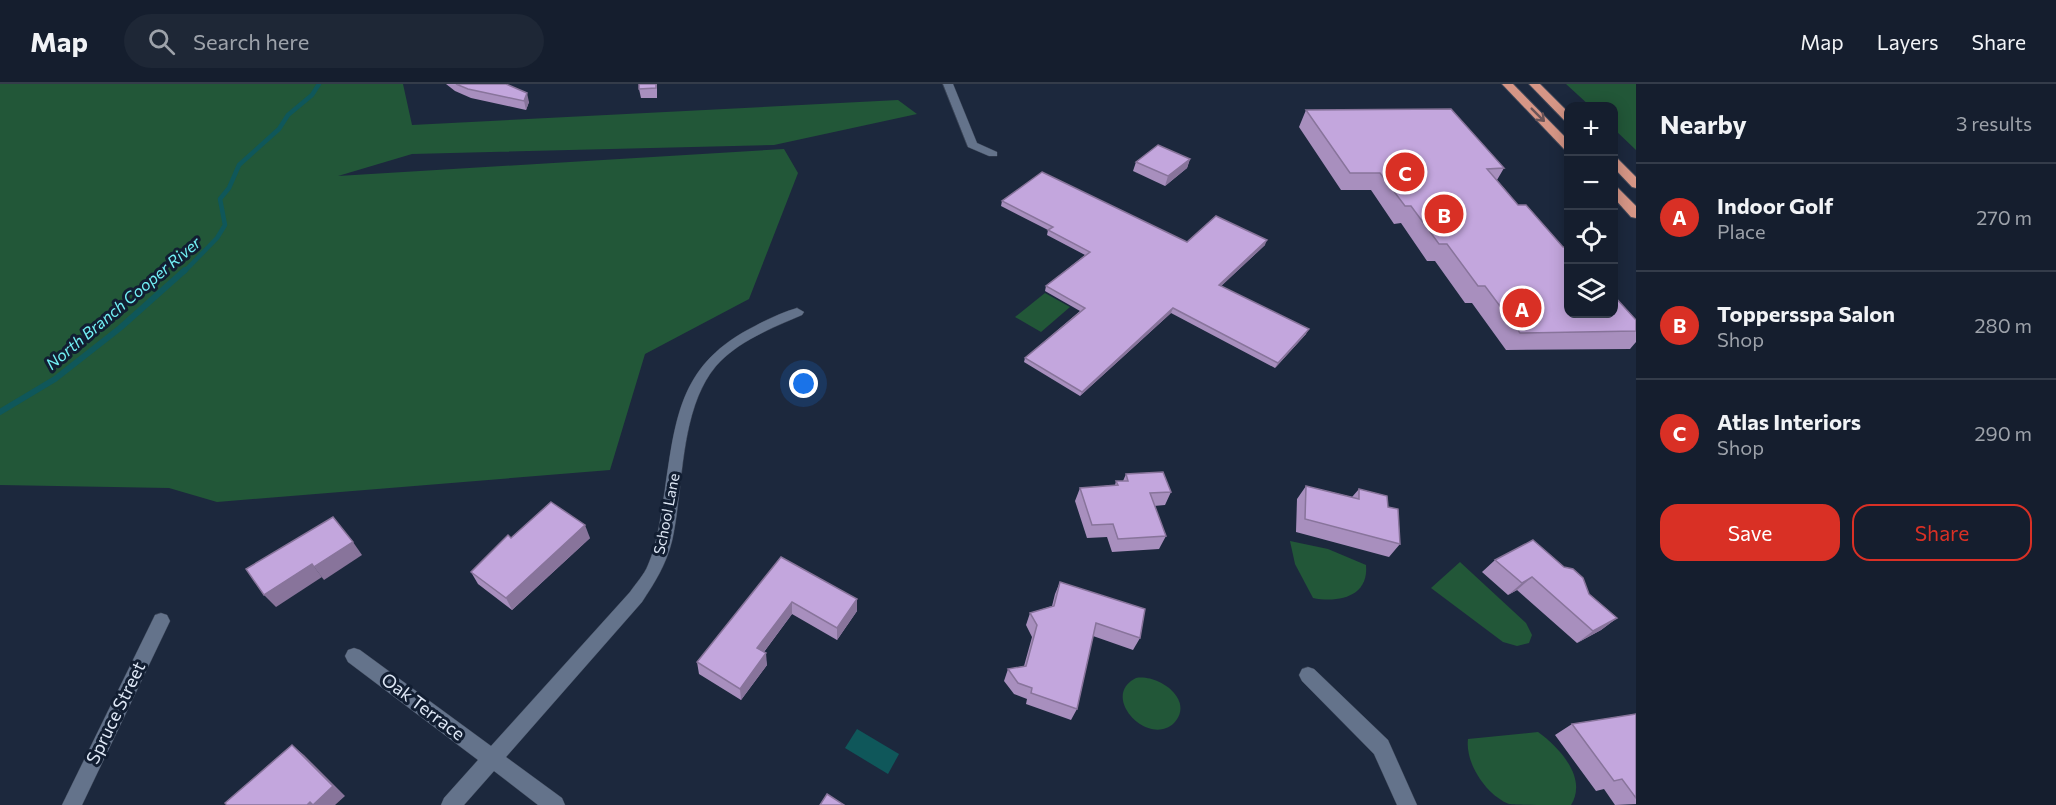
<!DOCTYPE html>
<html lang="en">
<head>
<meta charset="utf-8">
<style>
  :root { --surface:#151e2e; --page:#1e2736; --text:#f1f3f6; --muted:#9da2aa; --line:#343c4a; --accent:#d93025 }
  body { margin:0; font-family:Commissioner,sans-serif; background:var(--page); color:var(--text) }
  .controls { position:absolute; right:18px; top:18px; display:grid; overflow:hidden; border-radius:12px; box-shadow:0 3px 15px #0003 }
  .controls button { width:54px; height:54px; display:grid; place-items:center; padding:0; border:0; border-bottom:2px solid var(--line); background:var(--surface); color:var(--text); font:30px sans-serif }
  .you { position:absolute; left:804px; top:300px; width:21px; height:21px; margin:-15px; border:4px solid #fff; border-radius:50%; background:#1a73e8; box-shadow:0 0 0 9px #1a73e833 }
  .badge { display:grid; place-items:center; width:39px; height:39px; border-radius:50%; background:var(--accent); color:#fff; font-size:20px; font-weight:700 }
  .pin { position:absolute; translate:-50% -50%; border:3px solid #fff; box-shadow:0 2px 6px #0006 }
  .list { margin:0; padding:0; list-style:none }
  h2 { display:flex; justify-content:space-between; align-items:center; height:78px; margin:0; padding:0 24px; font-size:26px }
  h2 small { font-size:20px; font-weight:400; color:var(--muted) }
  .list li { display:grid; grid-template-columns:39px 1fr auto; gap:18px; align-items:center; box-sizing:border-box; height:108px; padding:0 24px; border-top:2px solid var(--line) }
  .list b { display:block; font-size:22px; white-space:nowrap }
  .list p { margin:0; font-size:20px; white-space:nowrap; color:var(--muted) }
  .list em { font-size:20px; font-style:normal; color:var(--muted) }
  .actions { display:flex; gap:12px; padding:18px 24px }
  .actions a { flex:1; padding:14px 0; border:2px solid var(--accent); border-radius:18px; text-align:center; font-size:21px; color:var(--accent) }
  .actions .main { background:var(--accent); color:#fff }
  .icon { flex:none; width:33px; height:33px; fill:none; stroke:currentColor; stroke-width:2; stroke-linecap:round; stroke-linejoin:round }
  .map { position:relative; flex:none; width:1636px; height:721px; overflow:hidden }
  header { display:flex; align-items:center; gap:36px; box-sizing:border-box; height:84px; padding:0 30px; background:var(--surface); border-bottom:2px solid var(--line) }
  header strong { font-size:28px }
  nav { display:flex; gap:33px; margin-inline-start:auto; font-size:21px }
  .search { width:420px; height:54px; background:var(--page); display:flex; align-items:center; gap:15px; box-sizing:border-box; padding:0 21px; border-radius:33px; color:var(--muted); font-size:22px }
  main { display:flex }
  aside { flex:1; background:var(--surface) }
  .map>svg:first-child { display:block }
</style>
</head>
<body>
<header>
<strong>Map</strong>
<div class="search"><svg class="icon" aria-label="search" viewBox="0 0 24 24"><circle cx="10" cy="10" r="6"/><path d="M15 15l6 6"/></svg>Search here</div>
<nav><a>Map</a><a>Layers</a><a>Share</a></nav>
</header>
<main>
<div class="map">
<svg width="1636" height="721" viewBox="0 0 1636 721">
  <rect width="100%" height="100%" fill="#1c283d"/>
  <g fill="#225738">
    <polygon points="0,0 403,0 412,41 898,16 917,30 774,61 412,70 338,92 784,65 798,89 749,215 645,270 610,386 217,418 169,404 0,401"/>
    <polygon points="1566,0 1636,0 1636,66 1614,45 1614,22 1590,22"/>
    <polygon points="1045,209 1070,223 1041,248 1015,233"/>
    <path d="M1290 457 1328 465 1366 481C1369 513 1338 519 1313 514L1295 480Z"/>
    <polygon points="1460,478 1526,539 1532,551 1529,559 1517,562 1503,558 1431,504"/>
    <path d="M1136 594C1160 590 1195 617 1174 639 1148 664 1099 612 1136 594Z"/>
    <path d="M1538 648C1559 663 1588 694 1571 721 1557 721 1519 721 1509 720 1486 711 1465 679 1468 655Z"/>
  </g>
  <polygon fill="#0f575a" points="857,645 899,670 888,690 845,664"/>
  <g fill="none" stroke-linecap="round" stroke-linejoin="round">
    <polyline stroke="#0f575a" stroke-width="4.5" points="184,188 217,154 225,141 220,115 229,104 239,81 279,45 288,31 312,11 319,0"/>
    <polyline stroke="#0f575a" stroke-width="6" points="0,328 55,295 120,244 185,186"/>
    <g stroke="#3a4456" stroke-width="1">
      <g id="minor">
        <polygon points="943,0 953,0 977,59 997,68 997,72 989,72 968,63"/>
        <path d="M797 224 804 228 802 231C772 244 738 257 716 282 679 326 684 404 672 457 666 481 655 498 642 518L506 673 562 714 565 721H538L494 687 464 721H441L444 714 478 676 348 578 345 572 348 566 354 564 360 566 491 662 630 508C636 499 644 491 648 481 658 458 661 430 665 405 676 330 681 279 755 242 768 235 783 228 797 224Z"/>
        <polygon points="161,529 167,531 170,537 82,721 62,721 155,531"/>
        <polygon points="1308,583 1314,585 1388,656 1417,721 1397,721 1374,670 1302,597 1299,591 1302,585"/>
      </g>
    </g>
    <g stroke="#3a4456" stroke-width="2">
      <g id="trunk">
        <polygon points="1502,0 1513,0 1568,56 1568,65 1564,65"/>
        <polygon points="1529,0 1540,0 1568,28 1568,37 1564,36"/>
        <polygon points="1614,74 1618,75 1636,93 1636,104 1632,103 1614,84"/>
        <polygon points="1614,103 1618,104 1636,122 1636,134 1631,133 1614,114"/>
      </g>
    </g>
    <use href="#minor" fill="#64738b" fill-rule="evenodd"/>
    <use href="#trunk" fill="#d69686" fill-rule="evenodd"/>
  </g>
  <g fill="#a88fbe">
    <polygon points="446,0 506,0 529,18 526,26 471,14 455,7"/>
    <polygon points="657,0 657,14 641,14 639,5"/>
    <polygon points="1306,26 1504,84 1497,96 1518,121 1563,163 1636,236 1636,258 1630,265 1506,266 1472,219 1465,219 1435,177 1427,177 1401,139 1394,140 1371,106 1341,106 1299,43"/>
    <polygon points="1190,75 1187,84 1165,102 1133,87 1136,78"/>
    <polygon points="1002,117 1187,158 1265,161 1221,202 1306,250 1275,284 1171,229 1080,312 1024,278 1025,274 1080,227 1045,207 1046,202 1085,171 1047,151 1048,146 1001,122"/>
    <polygon points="1126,390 1171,408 1165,421 1154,422 1166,452 1159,465 1112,468 1107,453 1087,454 1075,417 1080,404 1115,401 1116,397 1123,397"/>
    <polygon points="1306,402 1352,413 1359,405 1388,423 1400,460 1389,473 1296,448 1297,415"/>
    <polygon points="511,454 590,454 512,526 478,500 471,488"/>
    <polygon points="781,473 857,515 857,527 837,556 792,530 764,568 767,581 741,616 699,590 697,578"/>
    <polygon points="1495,476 1589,510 1617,534 1601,546 1577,559 1517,506 1508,511 1482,488"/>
    <polygon points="1060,498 1140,554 1133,566 1093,552 1077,625 1071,636 1026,620 1027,615 1014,610 1004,597 1008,585 1024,582 1032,553 1026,541 1030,529 1052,522 1055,510"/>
    <polygon points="1636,630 1636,720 1615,721 1604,705 1596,707 1555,651 1572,640"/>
  </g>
  <g fill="#88749b">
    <polygon points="527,9 529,18 526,26 524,17"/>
    <polygon points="1190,75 1187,84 1165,102 1168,92"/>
    <polygon points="1267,156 1265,161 1217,206 1219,201"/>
    <polygon points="1173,224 1171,229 1080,312 1082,308"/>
    <polygon points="1309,245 1306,250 1275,284 1278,279"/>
    <polygon points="585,441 590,454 512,526 506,514"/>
    <polygon points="353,458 362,471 324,496 314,483"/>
    <polygon points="312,480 322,493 276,523 264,511"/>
    <polygon points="1532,493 1517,506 1508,511 1522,499"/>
    <polygon points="857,515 857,527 837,556 837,544"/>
    <polygon points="792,518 792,530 758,576 757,564"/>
    <polygon points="1617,534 1601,546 1577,559 1593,547"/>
    <polygon points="766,569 767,581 741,616 740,605"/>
    <polygon points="292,661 304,671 345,712 335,721 307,721 310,718"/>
  </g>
  <g fill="#c3a6dd" stroke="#88749b" stroke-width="1.5">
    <polygon points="456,0 506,0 527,9 524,17 468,5"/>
    <polygon points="639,0 656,0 656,4 639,5"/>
    <polygon points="1451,25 1504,84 1487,85 1518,121 1526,121 1563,163 1569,163 1569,230 1614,230 1614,212 1636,236 1636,247 1520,249 1485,202 1478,202 1447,160 1439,160 1411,122 1405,122 1380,89 1350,89 1306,26"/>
    <polygon points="1158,61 1190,75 1168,92 1136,78"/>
    <polygon points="1042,88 1187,158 1216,132 1267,156 1219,201 1309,245 1278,279 1173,224 1082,308 1025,274 1085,224 1046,202 1090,168 1048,146 1053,143 1002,117"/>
    <polygon points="1163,388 1171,408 1150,409 1166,452 1118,455 1113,440 1092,441 1080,404 1118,401 1116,397 1128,397 1126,390"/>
    <polygon points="1306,402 1359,415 1359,405 1387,412 1388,423 1398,425 1400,460 1305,435"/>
    <polygon points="551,418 585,441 506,514 471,488 508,451 511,454"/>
    <polygon points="333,433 353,458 314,483 312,480 264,511 246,485"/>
    <polygon points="1533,456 1564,483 1573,485 1583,494 1589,510 1617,534 1593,547 1532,493 1522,499 1495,476"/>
    <polygon points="781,473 857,515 837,544 792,518 757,564 766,569 740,605 697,578"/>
    <polygon points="1060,498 1145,525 1140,554 1096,539 1077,625 1031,609 1032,604 1018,599 1008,585 1026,582 1037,541 1030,529 1054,522"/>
    <polygon points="1636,630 1636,714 1622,695 1614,697 1572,640"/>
    <polygon points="292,661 333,702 313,721 310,718 307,721 227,721 225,719"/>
    <polygon points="827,710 844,721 820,721"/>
  </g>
  <defs><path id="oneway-shaft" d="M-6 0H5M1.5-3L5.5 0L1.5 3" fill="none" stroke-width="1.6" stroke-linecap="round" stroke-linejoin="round" transform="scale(1.5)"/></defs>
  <use stroke="#6a5458" href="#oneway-shaft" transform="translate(1538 31) rotate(45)"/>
  <g text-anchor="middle" stroke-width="6" stroke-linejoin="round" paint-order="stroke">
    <g font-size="15" fill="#dfe8f6" stroke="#121e32">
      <text transform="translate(667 430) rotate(-79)" y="5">School Lane</text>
    </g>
    <g font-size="16" font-style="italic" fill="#72f0f5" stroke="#121e32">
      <text transform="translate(123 219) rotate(-40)" y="6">North Branch Cooper River</text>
    </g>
    <g font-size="18" fill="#dfe8f6" stroke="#121e32">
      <text transform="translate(423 623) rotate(37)" y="6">Oak Terrace</text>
      <text transform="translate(116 629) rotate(-64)" y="6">Spruce Street</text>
    </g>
  </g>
</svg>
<div class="controls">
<button>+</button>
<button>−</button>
<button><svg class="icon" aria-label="locate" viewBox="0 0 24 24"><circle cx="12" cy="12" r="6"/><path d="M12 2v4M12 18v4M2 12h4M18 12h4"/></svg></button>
<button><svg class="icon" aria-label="layers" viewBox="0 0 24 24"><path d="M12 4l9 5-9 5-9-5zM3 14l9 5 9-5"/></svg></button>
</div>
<div class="you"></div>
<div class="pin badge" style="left:1522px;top:224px">A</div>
<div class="pin badge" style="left:1444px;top:130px">B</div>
<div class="pin badge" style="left:1405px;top:88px">C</div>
</div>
<aside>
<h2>Nearby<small>3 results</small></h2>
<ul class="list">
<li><span class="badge">A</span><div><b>Indoor Golf</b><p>Place</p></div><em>270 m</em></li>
<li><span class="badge">B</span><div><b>Toppersspa Salon</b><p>Shop</p></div><em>280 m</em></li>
<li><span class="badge">C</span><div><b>Atlas Interiors</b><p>Shop</p></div><em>290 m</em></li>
</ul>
<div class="actions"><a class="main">Save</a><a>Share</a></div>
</aside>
</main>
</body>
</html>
